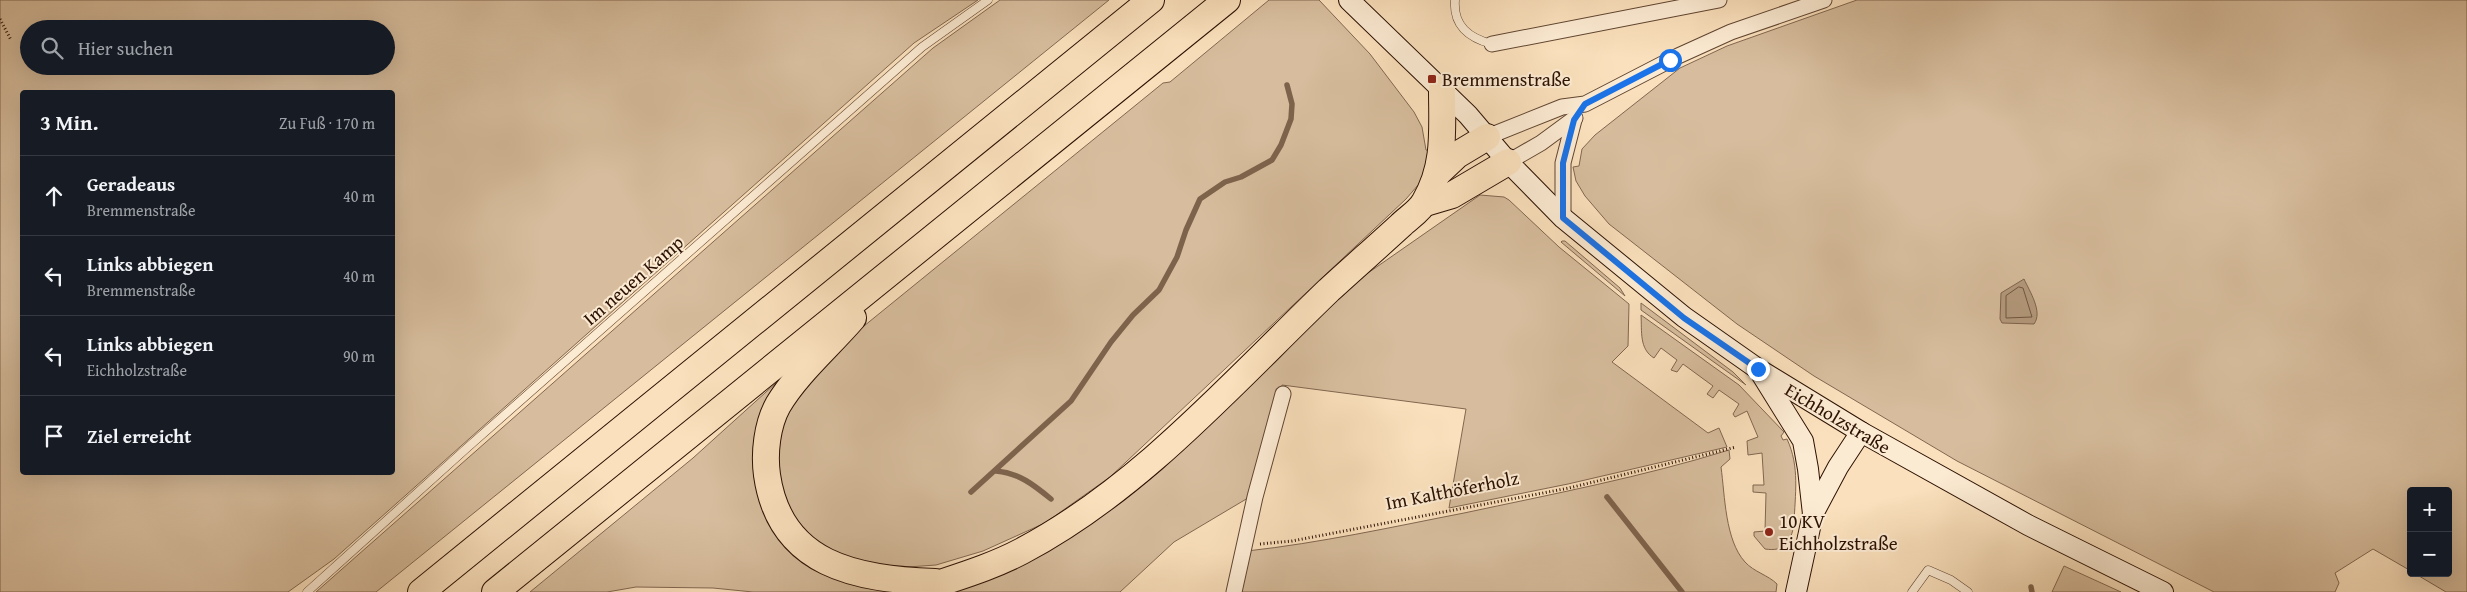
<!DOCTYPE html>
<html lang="de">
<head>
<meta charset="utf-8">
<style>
  :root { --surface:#171b24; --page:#20242c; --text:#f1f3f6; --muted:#9ea1a6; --line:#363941 }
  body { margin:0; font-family:"Gentium Book Plus",serif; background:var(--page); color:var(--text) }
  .controls { position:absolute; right:15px; bottom:15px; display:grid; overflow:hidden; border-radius:5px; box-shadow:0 5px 20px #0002 }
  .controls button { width:45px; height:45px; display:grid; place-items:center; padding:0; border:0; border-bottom:1px solid var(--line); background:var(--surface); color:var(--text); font:25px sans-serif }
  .stop { position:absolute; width:15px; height:15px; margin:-11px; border:4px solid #1a73e8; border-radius:50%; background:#fff }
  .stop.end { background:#1a73e8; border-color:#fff; box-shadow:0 1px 5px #0008 }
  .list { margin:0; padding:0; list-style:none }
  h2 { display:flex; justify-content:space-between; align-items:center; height:65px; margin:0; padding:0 20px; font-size:21px }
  h2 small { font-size:16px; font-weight:400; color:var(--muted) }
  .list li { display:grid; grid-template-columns:32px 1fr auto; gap:15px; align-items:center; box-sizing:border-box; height:80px; padding:0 20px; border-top:1px solid var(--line) }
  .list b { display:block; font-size:19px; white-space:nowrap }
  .list p { margin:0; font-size:16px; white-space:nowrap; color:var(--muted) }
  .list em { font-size:16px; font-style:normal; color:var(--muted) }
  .icon { flex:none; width:28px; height:28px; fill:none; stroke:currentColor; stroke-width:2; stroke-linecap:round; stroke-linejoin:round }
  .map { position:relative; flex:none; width:2467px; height:592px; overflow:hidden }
  .search { position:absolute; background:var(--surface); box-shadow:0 5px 20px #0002; left:20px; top:20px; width:375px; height:55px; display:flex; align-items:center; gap:12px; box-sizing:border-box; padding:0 18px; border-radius:28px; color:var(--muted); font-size:19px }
  .panel { position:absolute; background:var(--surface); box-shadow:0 5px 20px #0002; left:20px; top:90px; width:375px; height:385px; border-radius:5px }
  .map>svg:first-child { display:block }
</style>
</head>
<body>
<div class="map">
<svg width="2467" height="592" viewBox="0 0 2467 592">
  <rect width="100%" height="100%" fill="#fae0bc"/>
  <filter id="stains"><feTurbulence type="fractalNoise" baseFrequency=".004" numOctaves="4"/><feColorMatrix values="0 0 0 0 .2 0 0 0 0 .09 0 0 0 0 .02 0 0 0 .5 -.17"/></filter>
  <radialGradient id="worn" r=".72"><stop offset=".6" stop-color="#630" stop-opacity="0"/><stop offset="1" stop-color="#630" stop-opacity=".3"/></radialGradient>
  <g fill="#d7bd9d" stroke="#826750" fill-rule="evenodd">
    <path d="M0 0H978L914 43 334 559 288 592H0ZM29 29H386V66H29ZM22 92H392V472H22Z"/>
    <polygon points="1000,0 1109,0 376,592 316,592 933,48"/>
    <polygon points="1269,0 1319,0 1370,54 1414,112 1422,127 1426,150 1431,151 1425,177 1406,199 1110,477 1045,523 983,551 936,565 894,568 848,562 819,547 797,526 774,474 781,415 816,365 1163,83 1170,82"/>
    <polygon points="1857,0 2467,0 2467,592 2446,592 2414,573 2448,573 2448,491 2411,491 2411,571 2373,549 2335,573 2339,583 2335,592 2214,592 1957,461 1814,376 1737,324 1609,224 1585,196 1576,181 1573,167 1579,166 1582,149 1595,135 1680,68 1727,46"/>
    <polygon points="1480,195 1504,197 1509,200 1559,247 1629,304 1628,346 1612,362 1708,433 1719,428 1727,447 1568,484 1449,508 1466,409 1282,385 1253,495 1174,542 1120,592 950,592 1027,557 1355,282"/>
    <polygon points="1562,241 1565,241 1620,288 1625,296 1561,242"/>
    <polygon points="1641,303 1733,372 1746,385 1641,310"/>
    <path d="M1641 315 1739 385 1784 432 1781 436 1783 440 1787 439C1800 467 1795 494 1794 524 1791 542 1785 552 1765 549L1754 536V532L1765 531 1766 493 1753 492V485H1764L1762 453 1748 455 1747 441 1758 437 1747 411 1735 417 1733 414 1739 404 1719 390 1713 398 1707 394 1713 386 1683 364 1677 372 1671 370 1677 360 1661 348 1654 358C1639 349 1642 331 1641 315Z"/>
    <polygon points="776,383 758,432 768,518 902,588 885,592 753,592 713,588 636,587 607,592 530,592 693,458"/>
    <path d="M1729 450 1730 459 1721 467C1725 496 1725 540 1745 562 1754 572 1768 575 1777 584L1776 592H1238L1247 551C1320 543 1392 527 1464 513 1553 494 1642 477 1729 450Z"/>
    <polygon points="2064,566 2121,592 2052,592"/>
  </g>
  <path fill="#b49a7d" stroke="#7e634c" d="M2024 279C2030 292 2043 312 2034 324L2002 323 2000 319 2001 293Z"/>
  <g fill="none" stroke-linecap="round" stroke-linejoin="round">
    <polygon stroke="#705640" stroke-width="1" points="2019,287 2023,288 2032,317 2006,318 2006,296"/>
    <g stroke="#7e634c" stroke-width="5.5">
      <path d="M996 471C1019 473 1034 485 1051 499"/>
      <polyline points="971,492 1071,401 1111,342 1133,315 1159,290 1177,257 1186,230 1200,199 1225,182 1241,177 1272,160 1281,145 1291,119 1292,104 1287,85"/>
      <polyline points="1607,497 1682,592"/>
      <polyline points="2031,587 2032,592"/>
    </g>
    <g stroke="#604531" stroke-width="9">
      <g id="service">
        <path d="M1455 0C1453 26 1469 38 1492 44"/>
        <polyline points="307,592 468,447 922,47 988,0"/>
        <polyline points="1912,592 1928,570 1951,580 1968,592"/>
      </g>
    </g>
    <g stroke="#604531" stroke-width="17">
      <g id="minor">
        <polyline points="1492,44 1719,0"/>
        <polyline points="1487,137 1562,107 1585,104 1678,56 1731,32 1824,0"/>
        <polyline points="1508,162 1541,143 1575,118"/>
        <polyline points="1563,218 1563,163 1574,120"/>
        <polyline points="1234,592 1255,497 1283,394"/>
      </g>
    </g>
    <g stroke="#2c1103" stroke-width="22">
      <g id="secondary">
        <polyline points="1349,0 1468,115 1508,162 1563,218 1684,317 1758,369 1861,432 2028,525 2163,592"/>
        <polyline points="1762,375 1803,441 1808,469 1813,514"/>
        <polyline points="1796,592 1813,514 1838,467 1861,432"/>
      </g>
    </g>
    <g stroke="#2c1103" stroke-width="28">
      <g id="motorway">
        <polyline points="1439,172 1457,155 1487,137"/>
        <polyline points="1425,203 1452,195 1508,162"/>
        <path d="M853 318C829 346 797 373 778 405 767 425 764 453 767 475 780 566 857 579 935 582"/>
        <polyline points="421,592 1151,0"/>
        <polyline points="495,592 1227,0"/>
        <path d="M914 592C950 579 988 569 1022 551 1141 488 1233 382 1329 290 1353 268 1377 247 1401 225 1408 218 1420 211 1425 201 1446 165 1442 130 1442 89"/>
      </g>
    </g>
    <g stroke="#2c1103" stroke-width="3" stroke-dasharray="1 2.5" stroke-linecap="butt">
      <polyline points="0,19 11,40"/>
      <polyline points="1260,544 1292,541 1569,488 1736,447"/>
    </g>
    <use href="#service" stroke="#fcebd3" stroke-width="8"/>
    <use href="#minor" stroke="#fcebd3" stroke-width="15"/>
    <use href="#secondary" stroke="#fcebd3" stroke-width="20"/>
    <use href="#motorway" stroke="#fae0bc" stroke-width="26"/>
  </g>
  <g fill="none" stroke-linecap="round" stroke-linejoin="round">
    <polyline stroke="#1a73e8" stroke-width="6" points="1670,60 1585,104 1574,120 1563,163 1563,218 1684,318 1758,369"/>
  </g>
  <g fill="#8f2418" stroke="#fcebd3" stroke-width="2">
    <rect x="1427" y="74" width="10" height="10" rx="2.5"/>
    <circle cx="1769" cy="532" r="5"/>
  </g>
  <g text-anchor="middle" stroke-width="4" stroke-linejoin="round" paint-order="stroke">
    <g font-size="19" fill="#2c1103" stroke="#fcebd3" text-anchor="start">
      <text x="1442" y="86">Bremmenstraße</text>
      <text x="1779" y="528">10 KV<tspan x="1779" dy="22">Eichholzstraße</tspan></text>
    </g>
    <g font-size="19" fill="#2c1103" stroke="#fcebd3">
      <text transform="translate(633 280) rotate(-41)" y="7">Im neuen Kamp</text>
      <text transform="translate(1838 418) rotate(31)" y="7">Eichholzstraße</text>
      <text transform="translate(1452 490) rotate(-11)" y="7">Im Kalthöferholz</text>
    </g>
  </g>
  <rect width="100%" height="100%" filter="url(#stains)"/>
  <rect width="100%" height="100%" fill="url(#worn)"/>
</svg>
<div class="controls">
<button>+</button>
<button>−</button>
</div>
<div class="stop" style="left:1670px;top:60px"></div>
<div class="stop end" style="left:1758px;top:369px"></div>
<div class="search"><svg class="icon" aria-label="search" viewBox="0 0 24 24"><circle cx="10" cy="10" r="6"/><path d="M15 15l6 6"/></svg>Hier suchen</div>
<section class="panel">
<h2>3 Min.<small>Zu Fuß · 170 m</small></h2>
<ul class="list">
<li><svg class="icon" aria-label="ahead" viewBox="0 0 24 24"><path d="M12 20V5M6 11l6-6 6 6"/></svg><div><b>Geradeaus</b><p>Bremmenstraße</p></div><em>40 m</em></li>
<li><svg class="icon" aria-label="left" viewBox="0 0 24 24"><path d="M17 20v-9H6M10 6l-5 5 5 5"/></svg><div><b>Links abbiegen</b><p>Bremmenstraße</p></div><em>40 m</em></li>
<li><svg class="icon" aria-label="left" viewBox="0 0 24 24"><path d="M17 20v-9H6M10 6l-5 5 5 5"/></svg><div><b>Links abbiegen</b><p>Eichholzstraße</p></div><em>90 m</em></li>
<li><svg class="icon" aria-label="arrive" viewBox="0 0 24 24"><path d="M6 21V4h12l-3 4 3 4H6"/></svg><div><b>Ziel erreicht</b></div></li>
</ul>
</section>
</div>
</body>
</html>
